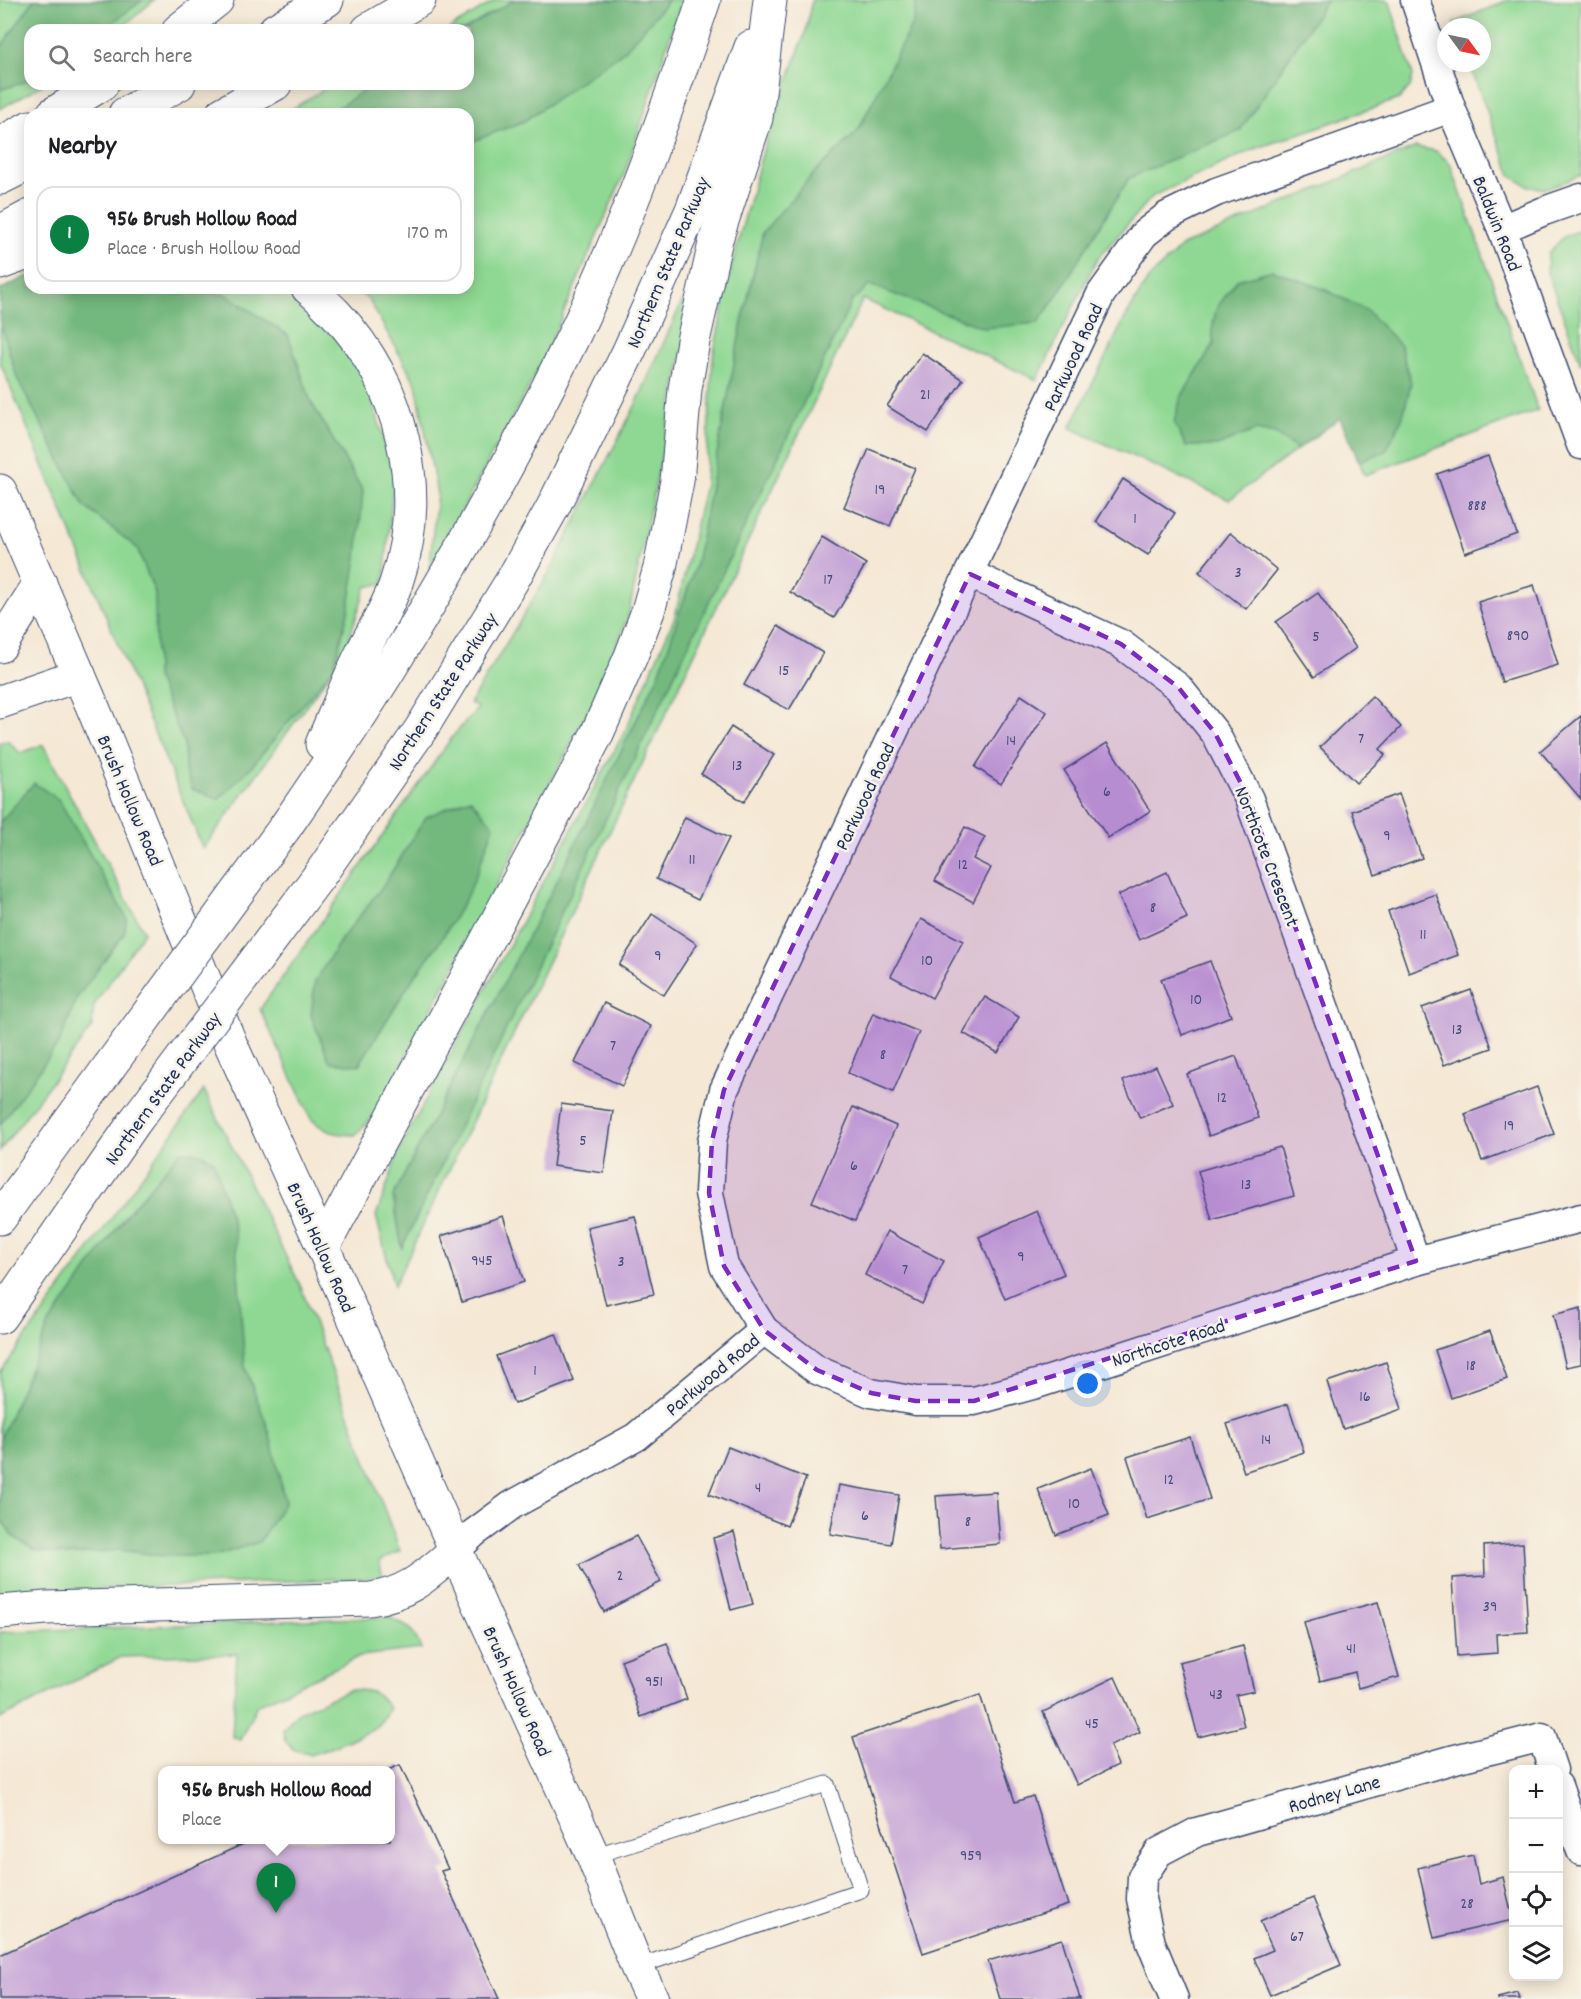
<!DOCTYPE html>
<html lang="en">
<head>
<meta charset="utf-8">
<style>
  :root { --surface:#fff; --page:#f6f6f6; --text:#202124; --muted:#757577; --line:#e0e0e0; --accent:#0b8043 }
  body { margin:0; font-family:Dekko,sans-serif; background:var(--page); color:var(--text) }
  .controls { position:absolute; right:18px; bottom:18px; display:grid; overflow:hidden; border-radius:12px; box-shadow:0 3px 15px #0003 }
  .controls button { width:54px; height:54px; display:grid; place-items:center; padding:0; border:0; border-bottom:2px solid var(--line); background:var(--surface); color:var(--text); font:30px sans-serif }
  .compass { position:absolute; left:1437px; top:18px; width:54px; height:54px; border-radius:50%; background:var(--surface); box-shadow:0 3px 15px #0003; rotate:123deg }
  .you { position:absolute; left:1088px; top:1384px; width:21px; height:21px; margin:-15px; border:4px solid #fff; border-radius:50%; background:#1a73e8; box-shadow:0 0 0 9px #1a73e833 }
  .badge { display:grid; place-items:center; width:39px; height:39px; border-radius:50%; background:var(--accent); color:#fff; font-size:20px; font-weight:700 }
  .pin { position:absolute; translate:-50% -50px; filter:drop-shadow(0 2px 3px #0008) }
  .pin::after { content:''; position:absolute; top:32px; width:21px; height:18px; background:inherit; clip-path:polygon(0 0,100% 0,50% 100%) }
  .popup { position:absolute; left:158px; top:1766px; width:237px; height:78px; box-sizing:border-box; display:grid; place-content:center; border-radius:12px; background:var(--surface); filter:drop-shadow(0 2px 4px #0005); font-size:20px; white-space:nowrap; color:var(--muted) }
  .popup b { font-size:22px; color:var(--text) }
  .popup::after { content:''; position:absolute; left:50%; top:100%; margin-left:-12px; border:12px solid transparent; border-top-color:var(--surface) }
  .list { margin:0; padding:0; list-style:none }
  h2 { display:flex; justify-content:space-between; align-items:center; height:78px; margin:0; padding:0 24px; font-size:26px }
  h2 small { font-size:20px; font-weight:400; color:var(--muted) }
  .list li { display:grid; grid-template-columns:39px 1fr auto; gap:18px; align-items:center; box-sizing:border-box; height:96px; margin:0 12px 12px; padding:0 12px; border:2px solid var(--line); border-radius:18px }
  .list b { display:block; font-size:22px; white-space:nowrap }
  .list p { margin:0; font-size:20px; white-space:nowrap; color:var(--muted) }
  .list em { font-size:20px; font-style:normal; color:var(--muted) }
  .icon { flex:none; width:33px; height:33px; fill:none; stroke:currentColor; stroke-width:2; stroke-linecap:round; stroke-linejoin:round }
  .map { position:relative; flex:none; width:1581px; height:1999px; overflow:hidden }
  .search { position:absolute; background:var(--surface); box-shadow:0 3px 15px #0003; left:24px; top:24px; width:450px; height:66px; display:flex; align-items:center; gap:15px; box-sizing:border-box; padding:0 21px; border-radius:18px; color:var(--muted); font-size:22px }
  .panel { position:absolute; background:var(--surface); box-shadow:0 3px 15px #0003; left:24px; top:108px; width:450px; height:186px; border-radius:18px }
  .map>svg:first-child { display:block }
</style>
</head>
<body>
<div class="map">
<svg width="1581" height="1999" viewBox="0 0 1581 1999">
  <rect width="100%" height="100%" fill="#f7f3e8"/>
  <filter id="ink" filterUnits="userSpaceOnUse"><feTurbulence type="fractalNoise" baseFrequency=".0167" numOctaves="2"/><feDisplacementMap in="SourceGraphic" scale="12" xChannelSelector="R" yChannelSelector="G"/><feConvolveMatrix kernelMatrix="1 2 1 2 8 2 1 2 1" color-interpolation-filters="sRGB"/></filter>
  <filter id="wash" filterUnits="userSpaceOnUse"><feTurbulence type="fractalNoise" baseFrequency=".008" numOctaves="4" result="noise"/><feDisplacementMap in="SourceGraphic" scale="24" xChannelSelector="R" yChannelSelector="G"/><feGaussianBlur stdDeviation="1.35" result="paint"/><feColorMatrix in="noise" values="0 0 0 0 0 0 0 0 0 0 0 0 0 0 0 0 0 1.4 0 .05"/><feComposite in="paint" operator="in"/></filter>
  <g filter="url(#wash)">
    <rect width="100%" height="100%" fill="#f5e8d4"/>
    <g fill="#8fd893" stroke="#558478" stroke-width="1.5">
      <polygon points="0,0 154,0 119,30 30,30 30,84 44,84 0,109"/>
      <polygon points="496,0 682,0 625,172 541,364 429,571 437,494 416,384 369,300 354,288 468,288 468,114 284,114 332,84 468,84 468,30 447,30"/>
      <polygon points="812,0 1389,0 1413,75 1410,87 1399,99 1252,150 1153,196 1097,259 1037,380 863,299 394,1286 376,1216 401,1146 626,729 675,616 705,485 713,356 732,264 764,147 806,30"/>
      <path d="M1508 0H1581V175C1551 187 1539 198 1511 175L1469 63H1482V27H1455L1454 23Z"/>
      <polygon points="1416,147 1436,151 1450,163 1538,410 1365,475 1340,418 1229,500 1070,428 1124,320 1148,279 1182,246"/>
      <polygon points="1581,230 1581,364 1547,272 1548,253 1565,236"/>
      <polygon points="30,275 30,288 279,288 299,297 363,367 394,475 384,583 366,587 344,654 203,849 0,362 0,290"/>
      <path d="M682 302 693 303 628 617 597 694 377 1113 355 1135C333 1134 327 1133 311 1119L260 1009 453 736 478 708 470 703 549 573 637 402Z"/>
      <polygon points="8,741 20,753 43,745 144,932 94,1005 92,1027 0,1151 0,742"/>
      <polygon points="204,1090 300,1285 400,1551 379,1561 383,1577 29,1592 0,1595 0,1373"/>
      <polygon points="389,1617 411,1629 422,1649 360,1656 257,1705 240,1740 232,1736 237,1654 121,1657 0,1719 0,1632"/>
      <path d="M349 1690C371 1690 376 1690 389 1708L379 1725 371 1730 336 1746 311 1755 293 1749 285 1741 283 1729 298 1712Z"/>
    </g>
    <g fill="#73b87d" stroke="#47746e" stroke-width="1.5">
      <polygon points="34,0 143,0 102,30 30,30 30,80 0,90 0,48"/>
      <polygon points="514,0 669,0 624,51 524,121 468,143 468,114 328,114 374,84 468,84 468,30 464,30"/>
      <polygon points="916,0 1327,0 1240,131 1129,178 1056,297 1038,323 984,328 870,285 852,301 402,1248 393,1196 557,881 659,674 696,564 741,327 763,232 815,172 857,132 914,20"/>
      <polygon points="1273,270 1326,290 1366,310 1400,345 1411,383 1403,416 1386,451 1359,461 1340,418 1297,449 1275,434 1256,430 1217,446 1186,446 1174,422 1181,397 1214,344 1212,331 1216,309 1237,280"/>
      <polygon points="30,275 30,288 138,288 158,292 225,294 288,335 311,402 363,491 357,558 348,612 334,667 252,766 219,799 192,789 185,770 184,744 156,677 155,593 137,548 84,506 17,378 0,322 0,290"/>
      <polygon points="34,783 59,800 127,919 124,934 78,996 59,1043 0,1125 0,822"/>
      <polygon points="470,798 494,826 475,878 465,900 441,940 410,983 359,1065 330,1062 311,1016 315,981 342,938 383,886 426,817"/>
      <polygon points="181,1151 201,1153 214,1161 235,1232 245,1367 269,1431 285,1502 259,1542 215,1556 164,1556 119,1550 67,1555 35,1550 12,1536 0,1517 0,1440 49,1324 127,1214"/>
    </g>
    <g id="blocks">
      <g fill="#c6a5d7">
        <polygon points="922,353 963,380 928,432 887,406"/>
        <polygon points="869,449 915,468 890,526 844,507"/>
        <polygon points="1488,456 1517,534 1465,553 1437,474"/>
        <polygon points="1123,479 1175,513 1148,555 1096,522"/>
        <polygon points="1231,532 1277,570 1246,609 1199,572"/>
        <polygon points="822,537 866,564 834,618 790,592"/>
        <polygon points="1534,585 1558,665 1502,682 1478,602"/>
        <polygon points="1318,593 1356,648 1314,677 1276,622"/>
        <polygon points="778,626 823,653 789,710 744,685"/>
        <polygon points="1021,695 1047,712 1001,784 975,767"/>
        <polygon points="1372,696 1401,727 1380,749 1385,755 1356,783 1320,747"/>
        <polygon points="1581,716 1581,799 1540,751"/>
        <polygon points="731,727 774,755 744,802 701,774"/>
        <polygon points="1107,743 1150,811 1108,838 1064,770"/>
        <polygon points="1399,794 1422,858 1375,875 1352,811"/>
        <polygon points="685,817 729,838 698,900 656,879"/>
        <polygon points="965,827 985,837 973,859 991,868 973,902 935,881"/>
        <polygon points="1167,872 1187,918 1139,940 1118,895"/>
        <polygon points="1436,894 1458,955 1409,973 1388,911"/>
        <polygon points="652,914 697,944 664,995 619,965"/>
        <polygon points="921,919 963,941 932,998 891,976"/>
        <polygon points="1210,961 1231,1016 1182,1035 1161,979"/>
        <polygon points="1471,990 1492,1048 1444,1065 1422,1008"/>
        <polygon points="985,997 1019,1017 998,1053 963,1033"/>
        <polygon points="604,1003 651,1026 622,1086 575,1063"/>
        <polygon points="873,1013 919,1032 893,1092 848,1073"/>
        <polygon points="1236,1056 1258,1118 1209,1136 1187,1074"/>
        <polygon points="1156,1066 1173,1104 1140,1118 1123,1081"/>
        <polygon points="1537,1087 1554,1134 1482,1161 1465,1114"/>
        <polygon points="561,1104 613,1111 604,1173 553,1166"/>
        <polygon points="853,1107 896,1126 855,1221 812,1202"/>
        <polygon points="1280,1147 1294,1196 1212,1220 1198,1171"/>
        <polygon points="1037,1211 1064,1274 1005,1299 979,1237"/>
        <polygon points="503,1216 524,1282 462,1302 441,1236"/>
        <polygon points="635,1216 654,1294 606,1305 587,1227"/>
        <polygon points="887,1231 944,1261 922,1304 865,1275"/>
        <polygon points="1581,1308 1581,1364 1566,1367 1553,1315"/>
        <polygon points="1490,1331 1507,1379 1451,1398 1435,1350"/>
        <polygon points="556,1334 574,1381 514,1404 496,1356"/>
        <polygon points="1386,1362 1402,1409 1343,1429 1327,1382"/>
        <polygon points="1288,1404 1304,1452 1244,1472 1227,1424"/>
        <polygon points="1190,1437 1210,1499 1147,1519 1127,1457"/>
        <polygon points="728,1447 806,1478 787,1526 709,1494"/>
        <polygon points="1091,1468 1109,1515 1056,1535 1038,1489"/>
        <polygon points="839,1485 899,1495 891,1544 830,1534"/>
        <polygon points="996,1492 1000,1544 940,1549 936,1496"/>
        <polygon points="734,1532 753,1604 731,1610 713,1538"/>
        <polygon points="636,1536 661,1582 604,1612 579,1565"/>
        <polygon points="1523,1543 1528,1632 1496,1634 1497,1653 1457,1656 1452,1578 1485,1576 1484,1546"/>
        <polygon points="1378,1602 1399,1677 1358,1688 1355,1672 1320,1681 1304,1622"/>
        <polygon points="667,1643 687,1699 641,1717 621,1660"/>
        <polygon points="1243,1646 1254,1691 1236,1695 1244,1726 1198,1737 1179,1662"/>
        <polygon points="1115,1677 1140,1732 1110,1746 1118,1765 1077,1785 1043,1712"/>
        <polygon points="980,1695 1015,1802 1033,1796 1068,1905 923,1953 853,1737"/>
        <polygon points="400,1765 448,1869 441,1871 499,1999 0,1999 0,1955 252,1840 390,1840 390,1769"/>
        <polygon points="1473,1855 1479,1884 1503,1877 1513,1920 1434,1938 1418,1868"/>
        <polygon points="1313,1898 1341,1965 1270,1995 1254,1958 1273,1950 1260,1921"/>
        <polygon points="1062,1939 1080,1999 1000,1999 988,1961"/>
        <polygon points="1518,1993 1520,1999 1497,1999 1497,1998"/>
      </g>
    </g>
  </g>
  <g filter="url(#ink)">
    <use href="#blocks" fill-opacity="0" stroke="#3c4b70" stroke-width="1.5"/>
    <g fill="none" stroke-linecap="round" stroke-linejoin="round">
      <g stroke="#3c4b70" stroke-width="17">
        <polyline id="service" points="593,1856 827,1784 861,1890 637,1967"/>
      </g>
      <g stroke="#3c4b70" stroke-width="31">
        <g id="minor">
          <polyline points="1415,0 1451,108 1502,229 1581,445"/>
          <polyline points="1502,229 1544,211 1581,198"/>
          <polyline points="970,574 1121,644 1178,687 1215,733 1249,799 1416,1261"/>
          <polyline points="764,1330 817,1370 871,1393 916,1401 974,1401 1040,1383 1416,1261 1581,1218"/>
          <polyline points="455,1551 474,1533 512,1505 636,1437 764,1330 724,1266 709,1193 712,1141 724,1090 1101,294 1144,234 1167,216 1216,192 1451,108"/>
          <polyline points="1558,1786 1581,1851"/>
          <polyline points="1174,1999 1151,1943 1141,1899 1142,1877 1159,1852 1197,1832 1455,1759 1542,1737 1553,1770"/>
        </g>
      </g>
      <g stroke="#3c4b70" stroke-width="35">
        <polyline id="tertiary" points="0,646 40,583"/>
      </g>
      <g stroke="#3c4b70" stroke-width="35">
        <g id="secondary">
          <polyline points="0,491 94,710 231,1045 323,1247 483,1613 593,1856 637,1967 652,1999"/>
          <polyline points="0,702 79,675"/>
        </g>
      </g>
      <g stroke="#3c4b70" stroke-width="35">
        <g id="motorway">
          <polyline points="179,30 217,0"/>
          <polyline points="275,30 327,0"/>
          <polyline points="368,30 419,0"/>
          <polyline points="53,114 102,84"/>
          <polyline points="125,114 179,84"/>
          <polyline points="222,114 275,84"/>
          <polyline points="0,144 30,127"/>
          <polyline points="0,178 30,163"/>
          <polyline points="0,232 30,216"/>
          <polyline points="0,263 30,252"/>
          <path d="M308 288C318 295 326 305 335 313 402 384 428 490 396 583 387 610 372 632 360 657 346 685 335 715 322 744"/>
          <path d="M286 826C321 775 356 723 389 670 456 562 518 450 574 335 626 227 666 113 704 0"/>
          <polyline points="319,876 421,729 513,579 553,507 629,351 692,210 751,47"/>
          <polyline points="0,1218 109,1067"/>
          <polyline points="323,1247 596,736 631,656 648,611 660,568 677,481 685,389 693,341 716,239 756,118 770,0"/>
          <polyline points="0,1317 136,1120"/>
          <path d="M0 1612 46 1608 370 1599C408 1594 427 1575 455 1551"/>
        </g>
      </g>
      <use href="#service" stroke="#fff" stroke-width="15"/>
      <use href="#minor" stroke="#fff" stroke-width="28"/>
      <use href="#tertiary" stroke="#fff" stroke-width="33"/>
      <use href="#secondary" stroke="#fff" stroke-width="33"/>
      <use href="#motorway" stroke="#fff" stroke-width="33"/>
      <g stroke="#3c4b70" stroke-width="35" stroke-linecap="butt">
        <g id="motorway-bridge">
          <polyline points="109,1067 286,826"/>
          <polyline points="136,1120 319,876"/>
        </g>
      </g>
      <use href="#motorway-bridge" stroke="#fff" stroke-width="33"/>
    </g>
  </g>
  <path fill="#7b2cbf" fill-opacity="0.2" stroke="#7b2cbf" stroke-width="4.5" stroke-dasharray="12 8" stroke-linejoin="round" d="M970 574 1121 644 1178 687 1215 733 1249 799 1416 1261 974 1401H916L871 1393 817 1370 764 1330 724 1266 709 1193 712 1141 724 1090Z"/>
  <g text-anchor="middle" stroke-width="5" stroke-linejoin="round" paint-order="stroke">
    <g font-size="16" fill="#464c7c">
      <text x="925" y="399">21</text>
      <text x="880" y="494">19</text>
      <text x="1477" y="510">888</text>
      <text x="1135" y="523">1</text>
      <text x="1238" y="577">3</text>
      <text x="828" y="584">17</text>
      <text x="1518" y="640">890</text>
      <text x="1316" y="641">5</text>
      <text x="784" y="675">15</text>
      <text x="1361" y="743">7</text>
      <text x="1011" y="745">14</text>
      <text x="737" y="770">13</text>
      <text x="1107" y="796">6</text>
      <text x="1387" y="840">9</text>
      <text x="692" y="864">11</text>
      <text x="963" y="869">12</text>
      <text x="1153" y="912">8</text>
      <text x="1423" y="939">11</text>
      <text x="658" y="960">9</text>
      <text x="927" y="965">10</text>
      <text x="1196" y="1004">10</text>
      <text x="1457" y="1034">13</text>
      <text x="613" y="1050">7</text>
      <text x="883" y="1059">8</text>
      <text x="1222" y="1102">12</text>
      <text x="1509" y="1130">19</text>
      <text x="583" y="1145">5</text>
      <text x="854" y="1170">6</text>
      <text x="1246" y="1189">13</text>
      <text x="1021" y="1261">9</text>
      <text x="482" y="1265">945</text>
      <text x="621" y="1266">3</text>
      <text x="905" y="1274">7</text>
      <text x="1471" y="1370">18</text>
      <text x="535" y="1375">1</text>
      <text x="1365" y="1401">16</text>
      <text x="1266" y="1444">14</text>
      <text x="1169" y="1484">12</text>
      <text x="758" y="1492">4</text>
      <text x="1074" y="1508">10</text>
      <text x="865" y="1520">6</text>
      <text x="968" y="1526">8</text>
      <text x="620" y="1580">2</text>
      <text x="1490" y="1611">39</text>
      <text x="1351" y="1653">41</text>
      <text x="654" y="1686">951</text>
      <text x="1216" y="1699">43</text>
      <text x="1092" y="1728">45</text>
      <text x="971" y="1860">959</text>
      <text x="1467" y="1908">28</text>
      <text x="1297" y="1941">67</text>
    </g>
    <g font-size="20" fill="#1b2f5e" stroke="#f7f3e8">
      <text transform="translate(1498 223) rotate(68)" y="7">Baldwin Road</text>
      <text transform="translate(667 262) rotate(-67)" y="7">Northern State Parkway</text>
      <text transform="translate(1072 357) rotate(-65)" y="7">Parkwood Road</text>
      <text transform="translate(442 691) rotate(-57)" y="7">Northern State Parkway</text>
      <text transform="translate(864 796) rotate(-65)" y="7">Parkwood Road</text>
      <text transform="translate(131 800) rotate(67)" y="7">Brush Hollow Road</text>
      <text transform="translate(1268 856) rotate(69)" y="7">Northcote Crescent</text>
      <text transform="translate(162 1088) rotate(-54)" y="7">Northern State Parkway</text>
      <text transform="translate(322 1247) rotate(66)" y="7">Brush Hollow Road</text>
      <text transform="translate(1168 1342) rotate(-18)" y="7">Northcote Road</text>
      <text transform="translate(712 1374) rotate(-40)" y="7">Parkwood Road</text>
      <text transform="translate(518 1691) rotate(66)" y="7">Brush Hollow Road</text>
      <text transform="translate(1334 1793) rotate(-16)" y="7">Rodney Lane</text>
    </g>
  </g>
</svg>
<div class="controls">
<button>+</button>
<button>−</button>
<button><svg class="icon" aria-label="locate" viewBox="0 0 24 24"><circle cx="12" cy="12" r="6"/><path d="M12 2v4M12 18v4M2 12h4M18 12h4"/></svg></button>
<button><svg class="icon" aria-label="layers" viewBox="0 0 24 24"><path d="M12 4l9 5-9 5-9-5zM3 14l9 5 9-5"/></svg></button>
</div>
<svg class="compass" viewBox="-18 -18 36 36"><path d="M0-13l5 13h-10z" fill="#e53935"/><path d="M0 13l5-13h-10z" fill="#757577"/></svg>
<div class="you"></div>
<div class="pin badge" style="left:276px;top:1913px">1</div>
<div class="popup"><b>956 Brush Hollow Road</b>Place</div>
<div class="search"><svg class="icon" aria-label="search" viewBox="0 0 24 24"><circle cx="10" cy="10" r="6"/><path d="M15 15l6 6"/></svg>Search here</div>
<section class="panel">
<h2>Nearby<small></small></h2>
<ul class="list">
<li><span class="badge">1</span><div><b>956 Brush Hollow Road</b><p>Place · Brush Hollow Road</p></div><em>170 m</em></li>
</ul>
</section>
</div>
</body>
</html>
